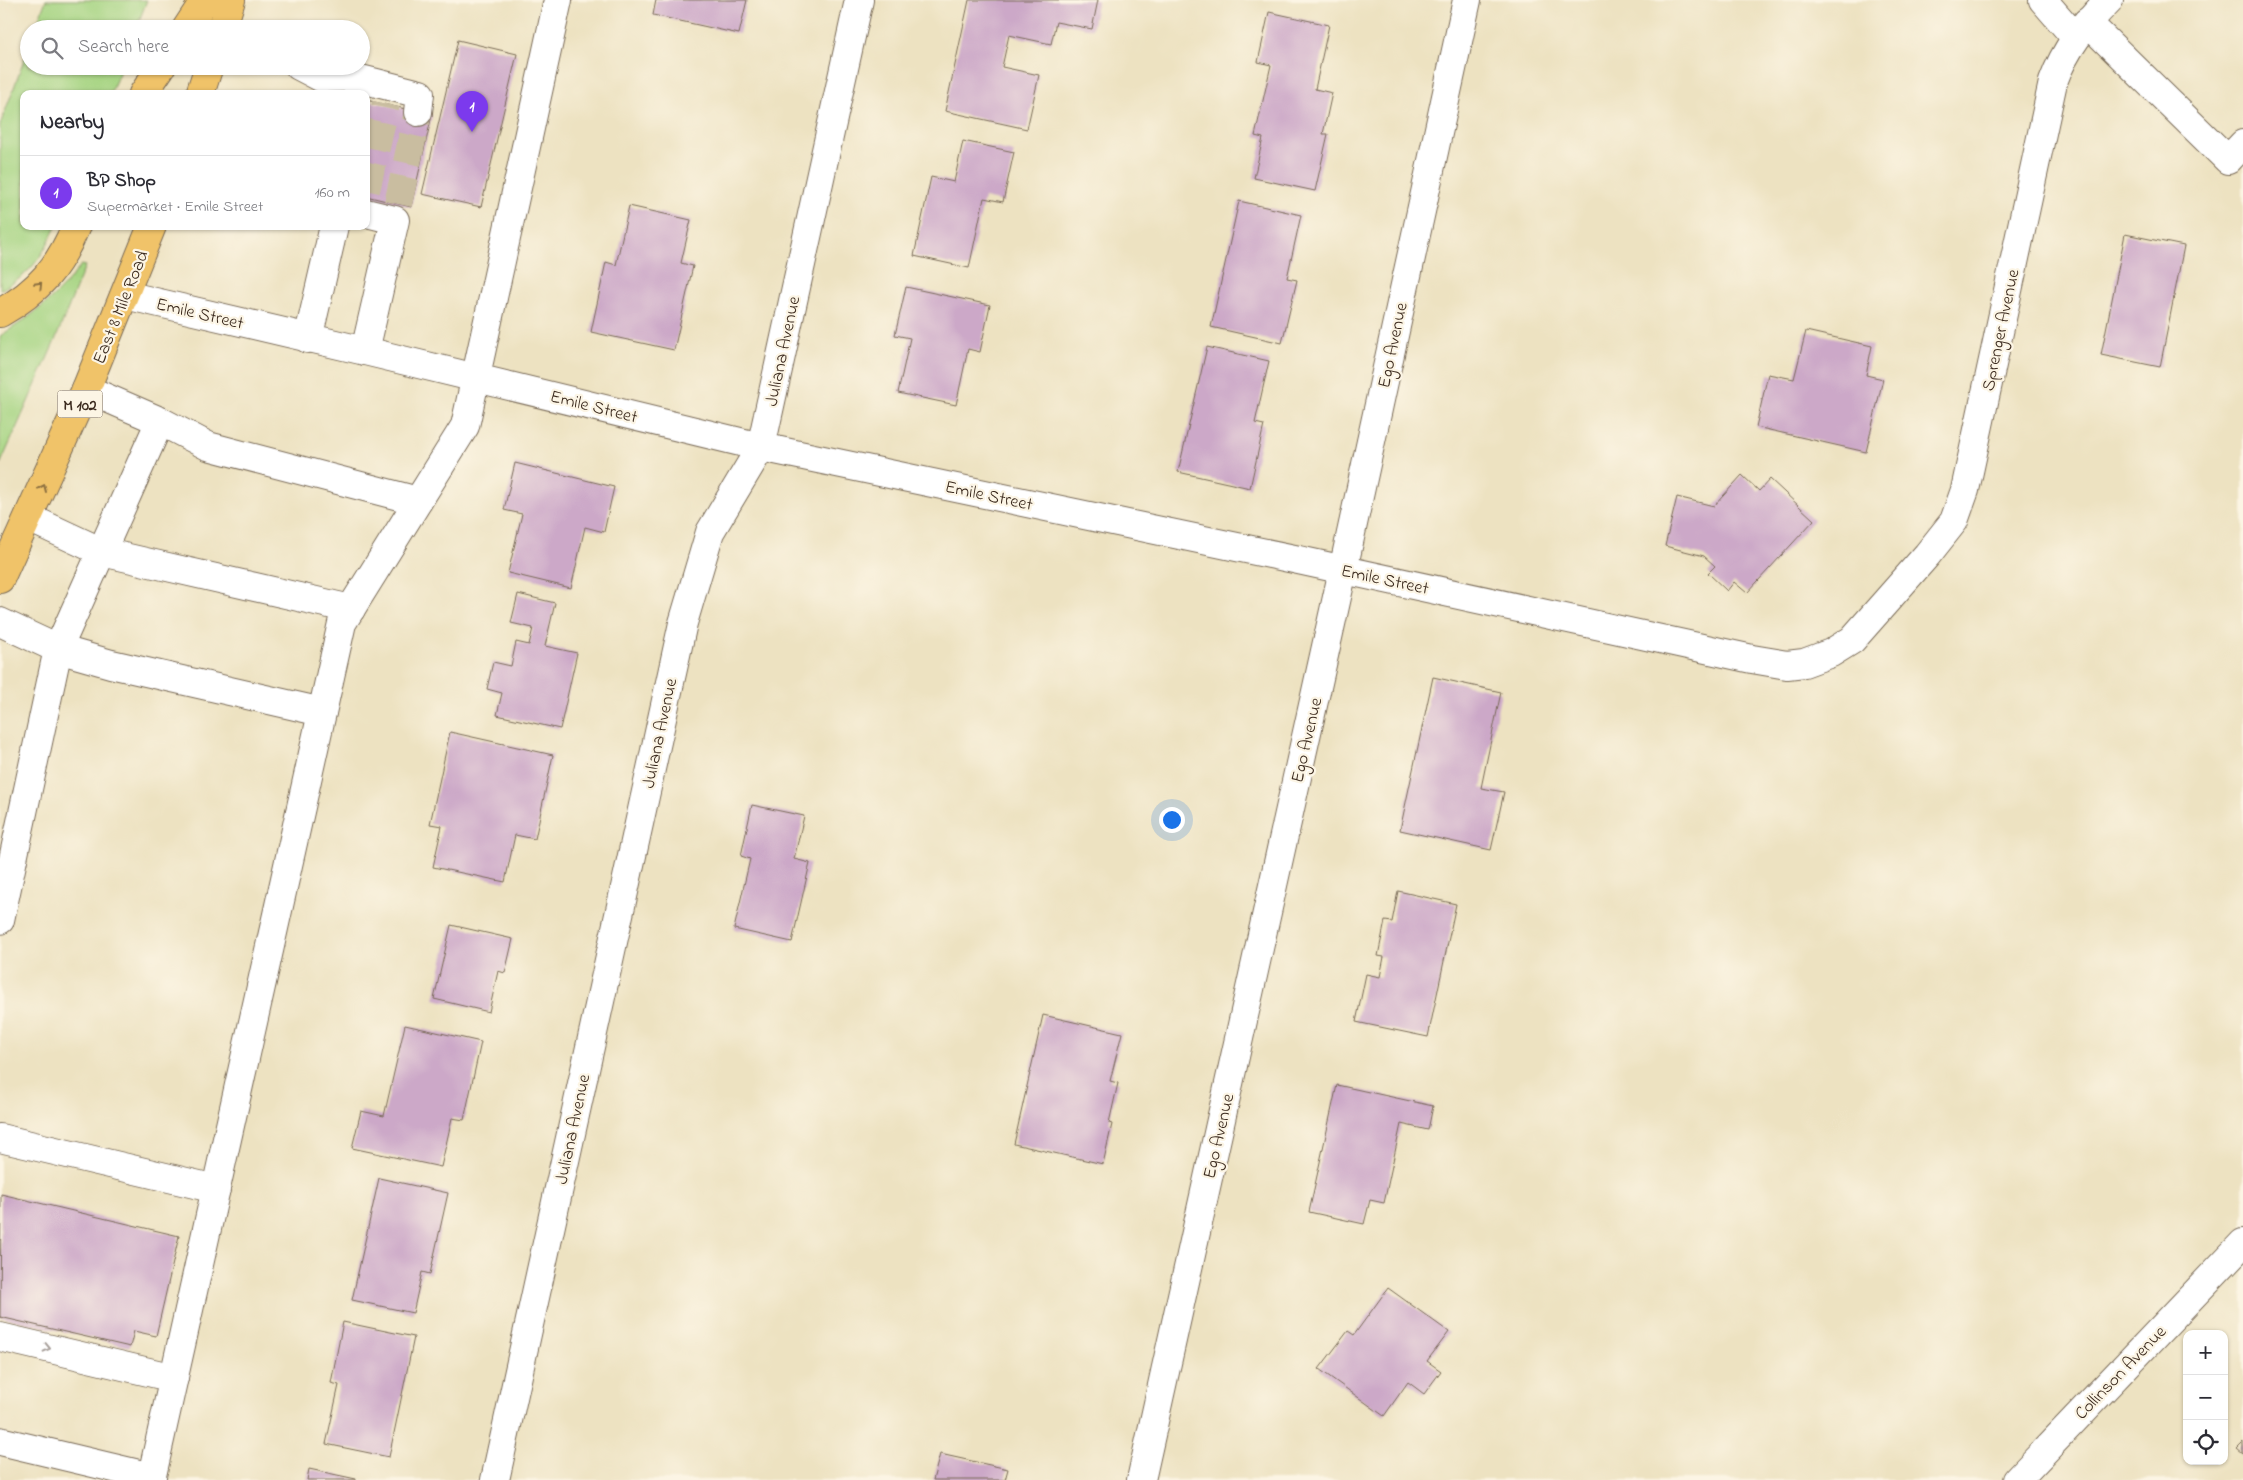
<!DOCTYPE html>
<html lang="en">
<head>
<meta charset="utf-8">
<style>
  :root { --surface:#fff; --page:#f7f7f7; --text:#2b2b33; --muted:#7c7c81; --line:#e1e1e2; --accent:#7c3aed }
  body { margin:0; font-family:"Indie Flower",sans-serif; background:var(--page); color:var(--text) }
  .controls { position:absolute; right:15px; bottom:15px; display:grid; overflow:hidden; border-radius:10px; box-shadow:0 1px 4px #0004 }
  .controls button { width:45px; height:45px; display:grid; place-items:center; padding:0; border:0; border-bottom:1px solid var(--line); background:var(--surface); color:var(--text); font:25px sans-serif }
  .you { position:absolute; left:1171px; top:819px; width:18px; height:18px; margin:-12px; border:4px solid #fff; border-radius:50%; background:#1a73e8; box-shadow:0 0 0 8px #1a73e833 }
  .badge { display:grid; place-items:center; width:32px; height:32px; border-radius:50%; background:var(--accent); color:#fff; font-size:16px; font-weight:700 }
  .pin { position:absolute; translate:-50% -41px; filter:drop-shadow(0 1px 2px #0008) }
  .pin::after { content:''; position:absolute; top:26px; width:18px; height:15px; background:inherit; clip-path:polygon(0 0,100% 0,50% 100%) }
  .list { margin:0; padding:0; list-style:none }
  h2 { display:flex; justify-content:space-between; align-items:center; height:65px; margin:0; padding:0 20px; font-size:21px }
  h2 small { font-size:16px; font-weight:400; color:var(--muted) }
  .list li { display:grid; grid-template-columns:32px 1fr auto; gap:15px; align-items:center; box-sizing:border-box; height:75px; padding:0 20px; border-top:1px solid var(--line) }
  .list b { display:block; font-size:19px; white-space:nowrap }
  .list p { margin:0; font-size:16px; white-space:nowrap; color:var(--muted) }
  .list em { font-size:16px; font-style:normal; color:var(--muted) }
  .icon { flex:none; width:28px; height:28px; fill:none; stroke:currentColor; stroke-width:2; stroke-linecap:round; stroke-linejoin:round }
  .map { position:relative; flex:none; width:2243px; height:1480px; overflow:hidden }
  .search { position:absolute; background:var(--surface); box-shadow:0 1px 4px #0004; left:20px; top:20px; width:350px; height:55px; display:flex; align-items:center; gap:12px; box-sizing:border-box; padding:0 18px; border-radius:28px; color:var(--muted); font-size:19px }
  .panel { position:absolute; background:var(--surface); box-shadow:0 1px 4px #0004; left:20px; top:90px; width:350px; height:140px; border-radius:10px }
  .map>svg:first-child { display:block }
</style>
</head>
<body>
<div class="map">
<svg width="2243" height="1480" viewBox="0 0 2243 1480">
  <rect width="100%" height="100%" fill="#fcf5e5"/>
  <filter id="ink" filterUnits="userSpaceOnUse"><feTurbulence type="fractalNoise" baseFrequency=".02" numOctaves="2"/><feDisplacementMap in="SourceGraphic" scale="10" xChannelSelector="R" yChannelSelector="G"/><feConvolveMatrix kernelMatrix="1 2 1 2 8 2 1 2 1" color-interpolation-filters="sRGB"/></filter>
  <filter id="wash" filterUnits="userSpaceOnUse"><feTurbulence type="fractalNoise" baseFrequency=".0096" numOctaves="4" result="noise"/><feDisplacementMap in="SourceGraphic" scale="20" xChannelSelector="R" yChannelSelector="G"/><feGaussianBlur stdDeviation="1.12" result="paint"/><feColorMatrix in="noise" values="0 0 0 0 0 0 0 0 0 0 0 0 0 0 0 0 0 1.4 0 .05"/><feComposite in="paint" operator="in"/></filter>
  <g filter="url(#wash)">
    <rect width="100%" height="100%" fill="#ede2c1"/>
    <g fill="#a6d482" stroke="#707f50">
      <polygon points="46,0 147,0 136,29 35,29"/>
      <path d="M29 47V66H122L110 94H24V226H56C42 257 32 274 0 290V125Z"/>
      <path d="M81 265 85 266 54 343 0 465V336C33 315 58 297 81 265Z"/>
    </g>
    <g id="blocks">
      <g fill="#cca8c8">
        <polygon points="656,0 747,0 739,34 653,15"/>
        <polygon points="969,0 1098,0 1092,29 1056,22 1051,44 1009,35 1002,67 1039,75 1027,129 945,111"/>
        <polygon points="1269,12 1329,25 1315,89 1332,93 1323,134 1328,134 1315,191 1254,178 1263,138 1255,136 1271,65 1258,62"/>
        <polygon points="458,40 517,54 481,207 422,194"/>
        <polygon points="366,100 432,115 411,207 366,196"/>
        <polygon points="963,141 1014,152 1003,202 984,198 969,268 914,256 931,177 954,182"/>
        <polygon points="1239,201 1301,215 1287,278 1297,280 1282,343 1211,327"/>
        <polygon points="629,206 691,220 681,263 693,266 674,350 591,332 606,262 616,265"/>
        <polygon points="2125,234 2184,246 2160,367 2101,355"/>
        <polygon points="906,287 990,305 980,352 968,349 956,405 898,393 910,338 895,335"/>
        <polygon points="1806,331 1872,346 1866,375 1883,379 1866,452 1756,427 1768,374 1794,379"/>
        <polygon points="1207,347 1269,361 1255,423 1264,425 1250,488 1178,472"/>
        <polygon points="515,463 614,487 604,532 585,527 571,588 508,573 522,514 504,510"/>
        <polygon points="1742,475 1759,491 1770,479 1814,520 1747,593 1734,582 1727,591 1708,573 1715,566 1704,556 1665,546 1677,497 1714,506"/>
        <polygon points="518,594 555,603 545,646 577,653 560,729 497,715 502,693 487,689 493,662 511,666 516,642 529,645 533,628 511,623"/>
        <polygon points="1433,677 1501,692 1481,788 1504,792 1491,850 1400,830"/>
        <polygon points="450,732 553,755 535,839 515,835 505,882 433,867 442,826 430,824"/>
        <polygon points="752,805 804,816 794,859 810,863 792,942 734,929 750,859 741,856"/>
        <polygon points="1398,891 1456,904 1428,1037 1356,1022 1366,974 1380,977 1384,957 1378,956 1385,921 1392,922"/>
        <polygon points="451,925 513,939 505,973 498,971 489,1012 434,999"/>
        <polygon points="1043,1015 1122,1033 1110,1081 1118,1083 1109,1123 1112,1124 1103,1164 1014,1144"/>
        <polygon points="405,1025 481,1042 464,1120 452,1118 441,1167 352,1148 361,1111 384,1116"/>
        <polygon points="1337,1085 1433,1106 1428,1130 1401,1124 1384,1203 1370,1200 1364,1224 1309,1212"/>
        <polygon points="379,1178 448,1193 430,1274 422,1272 413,1313 352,1300"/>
        <polygon points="1,1194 179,1236 156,1336 134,1331 130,1347 0,1317"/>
        <polygon points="1388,1288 1449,1332 1427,1361 1441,1371 1424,1394 1408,1382 1384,1416 1319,1369 1348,1331 1354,1335"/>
        <polygon points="343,1322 414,1337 389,1457 326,1444 339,1385 331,1383"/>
        <polygon points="2243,1442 2243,1453 2237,1448"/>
        <polygon points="940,1454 1008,1469 1005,1480 933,1480"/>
        <polygon points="309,1469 356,1479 356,1480 307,1480"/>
      </g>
    </g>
  </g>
  <g filter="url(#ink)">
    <use href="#blocks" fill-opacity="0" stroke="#796a57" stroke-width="1"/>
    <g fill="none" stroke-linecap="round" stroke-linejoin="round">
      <g stroke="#c9bda0" stroke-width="28" stroke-dasharray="28 14" stroke-linecap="butt">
        <polyline points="366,190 386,104"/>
        <polyline points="398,204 418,112"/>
      </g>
      <g stroke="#796a57" stroke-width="30">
        <g id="minor">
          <polyline points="2043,0 2075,37"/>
          <polyline points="2087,22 2228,160 2243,144"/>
          <polyline points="299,66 322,78 353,77 420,94 418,112"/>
          <path d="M125 295 365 351 761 447 1294 559 1752 659 1787 665 1804 663 1831 653 1852 640 1927 555 1954 521 1965 490 2053 82C2065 49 2084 25 2109 0"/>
          <polyline points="308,339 334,226"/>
          <polyline points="365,351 395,220 366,213"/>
          <polyline points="86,389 160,421 208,446 418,501"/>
          <polyline points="160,421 58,649 111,664 322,712"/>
          <polyline points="29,518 102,552 351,609"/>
          <polyline points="0,622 58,649 0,920"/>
          <polyline points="0,1138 216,1189"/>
          <polyline points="0,1337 174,1378"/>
          <polyline points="0,1441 152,1477"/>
          <polyline points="151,1480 342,623 465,426 558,0"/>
          <polyline points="495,1480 683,623 710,532 761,447 859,0"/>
          <polyline points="1141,1480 1343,570 1467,0"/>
          <polyline points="2017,1480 2243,1243"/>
        </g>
      </g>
      <g stroke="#796a57" stroke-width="30">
        <g id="highway">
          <polyline points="186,29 205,0"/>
          <polyline points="222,29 231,0"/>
          <polyline points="143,94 162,66"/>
          <polyline points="200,94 209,66"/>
          <path d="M0 313C39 291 59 267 76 226"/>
          <polyline points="0,579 86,389 152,226"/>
        </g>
      </g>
      <use href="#minor" stroke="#fff" stroke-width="28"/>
      <use href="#highway" stroke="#f0c369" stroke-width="28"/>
    </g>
    <defs><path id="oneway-chevron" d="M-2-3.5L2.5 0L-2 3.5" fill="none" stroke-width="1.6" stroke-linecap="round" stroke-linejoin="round" transform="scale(1.25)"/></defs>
    <g stroke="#8c6f40">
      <use href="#oneway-chevron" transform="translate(39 285) rotate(-46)"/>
      <use href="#oneway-chevron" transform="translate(43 488) rotate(-66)"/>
    </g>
    <use stroke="#a79f9a" href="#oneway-chevron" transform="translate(47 1348) rotate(13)"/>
  </g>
  <g text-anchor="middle" stroke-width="4.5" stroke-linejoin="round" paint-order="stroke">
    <rect fill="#fcf5e5" stroke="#75675a" stroke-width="1" x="57.5" y="390.5" width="45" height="27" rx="4"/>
    <g font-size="16" font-weight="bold" fill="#3b2a1e">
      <text x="80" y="410">M 102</text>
    </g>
    <g font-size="18" fill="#3b2a1e" stroke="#fcf5e5">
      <text transform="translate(120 307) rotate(-68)" y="6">East 8 Mile Road</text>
      <text transform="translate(200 313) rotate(13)" y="6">Emile Street</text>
      <text transform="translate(2000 330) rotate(-78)" y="6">Sprenger Avenue</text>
      <text transform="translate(1392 345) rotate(-78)" y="6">Ego Avenue</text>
      <text transform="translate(782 351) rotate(-78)" y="6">Juliana Avenue</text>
      <text transform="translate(594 406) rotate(14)" y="6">Emile Street</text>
      <text transform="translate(989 495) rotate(12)" y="6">Emile Street</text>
      <text transform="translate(1385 579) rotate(12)" y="6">Emile Street</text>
      <text transform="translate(659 733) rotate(-78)" y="6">Juliana Avenue</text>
      <text transform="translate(1306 740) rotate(-77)" y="6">Ego Avenue</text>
      <text transform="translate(572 1129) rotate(-78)" y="6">Juliana Avenue</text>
      <text transform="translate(1218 1136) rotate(-77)" y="6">Ego Avenue</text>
      <text transform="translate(2120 1372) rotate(-46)" y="6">Collinson Avenue</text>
    </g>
  </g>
</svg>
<div class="controls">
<button>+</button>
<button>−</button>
<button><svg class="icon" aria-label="locate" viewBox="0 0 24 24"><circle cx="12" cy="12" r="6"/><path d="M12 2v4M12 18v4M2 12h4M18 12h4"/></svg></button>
</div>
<div class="you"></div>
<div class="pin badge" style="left:472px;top:132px">1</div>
<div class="search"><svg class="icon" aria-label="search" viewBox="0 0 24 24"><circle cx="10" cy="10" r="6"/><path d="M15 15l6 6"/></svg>Search here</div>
<section class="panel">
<h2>Nearby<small></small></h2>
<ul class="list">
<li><span class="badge">1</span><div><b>BP Shop</b><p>Supermarket · Emile Street</p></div><em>160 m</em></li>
</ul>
</section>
</div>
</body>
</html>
